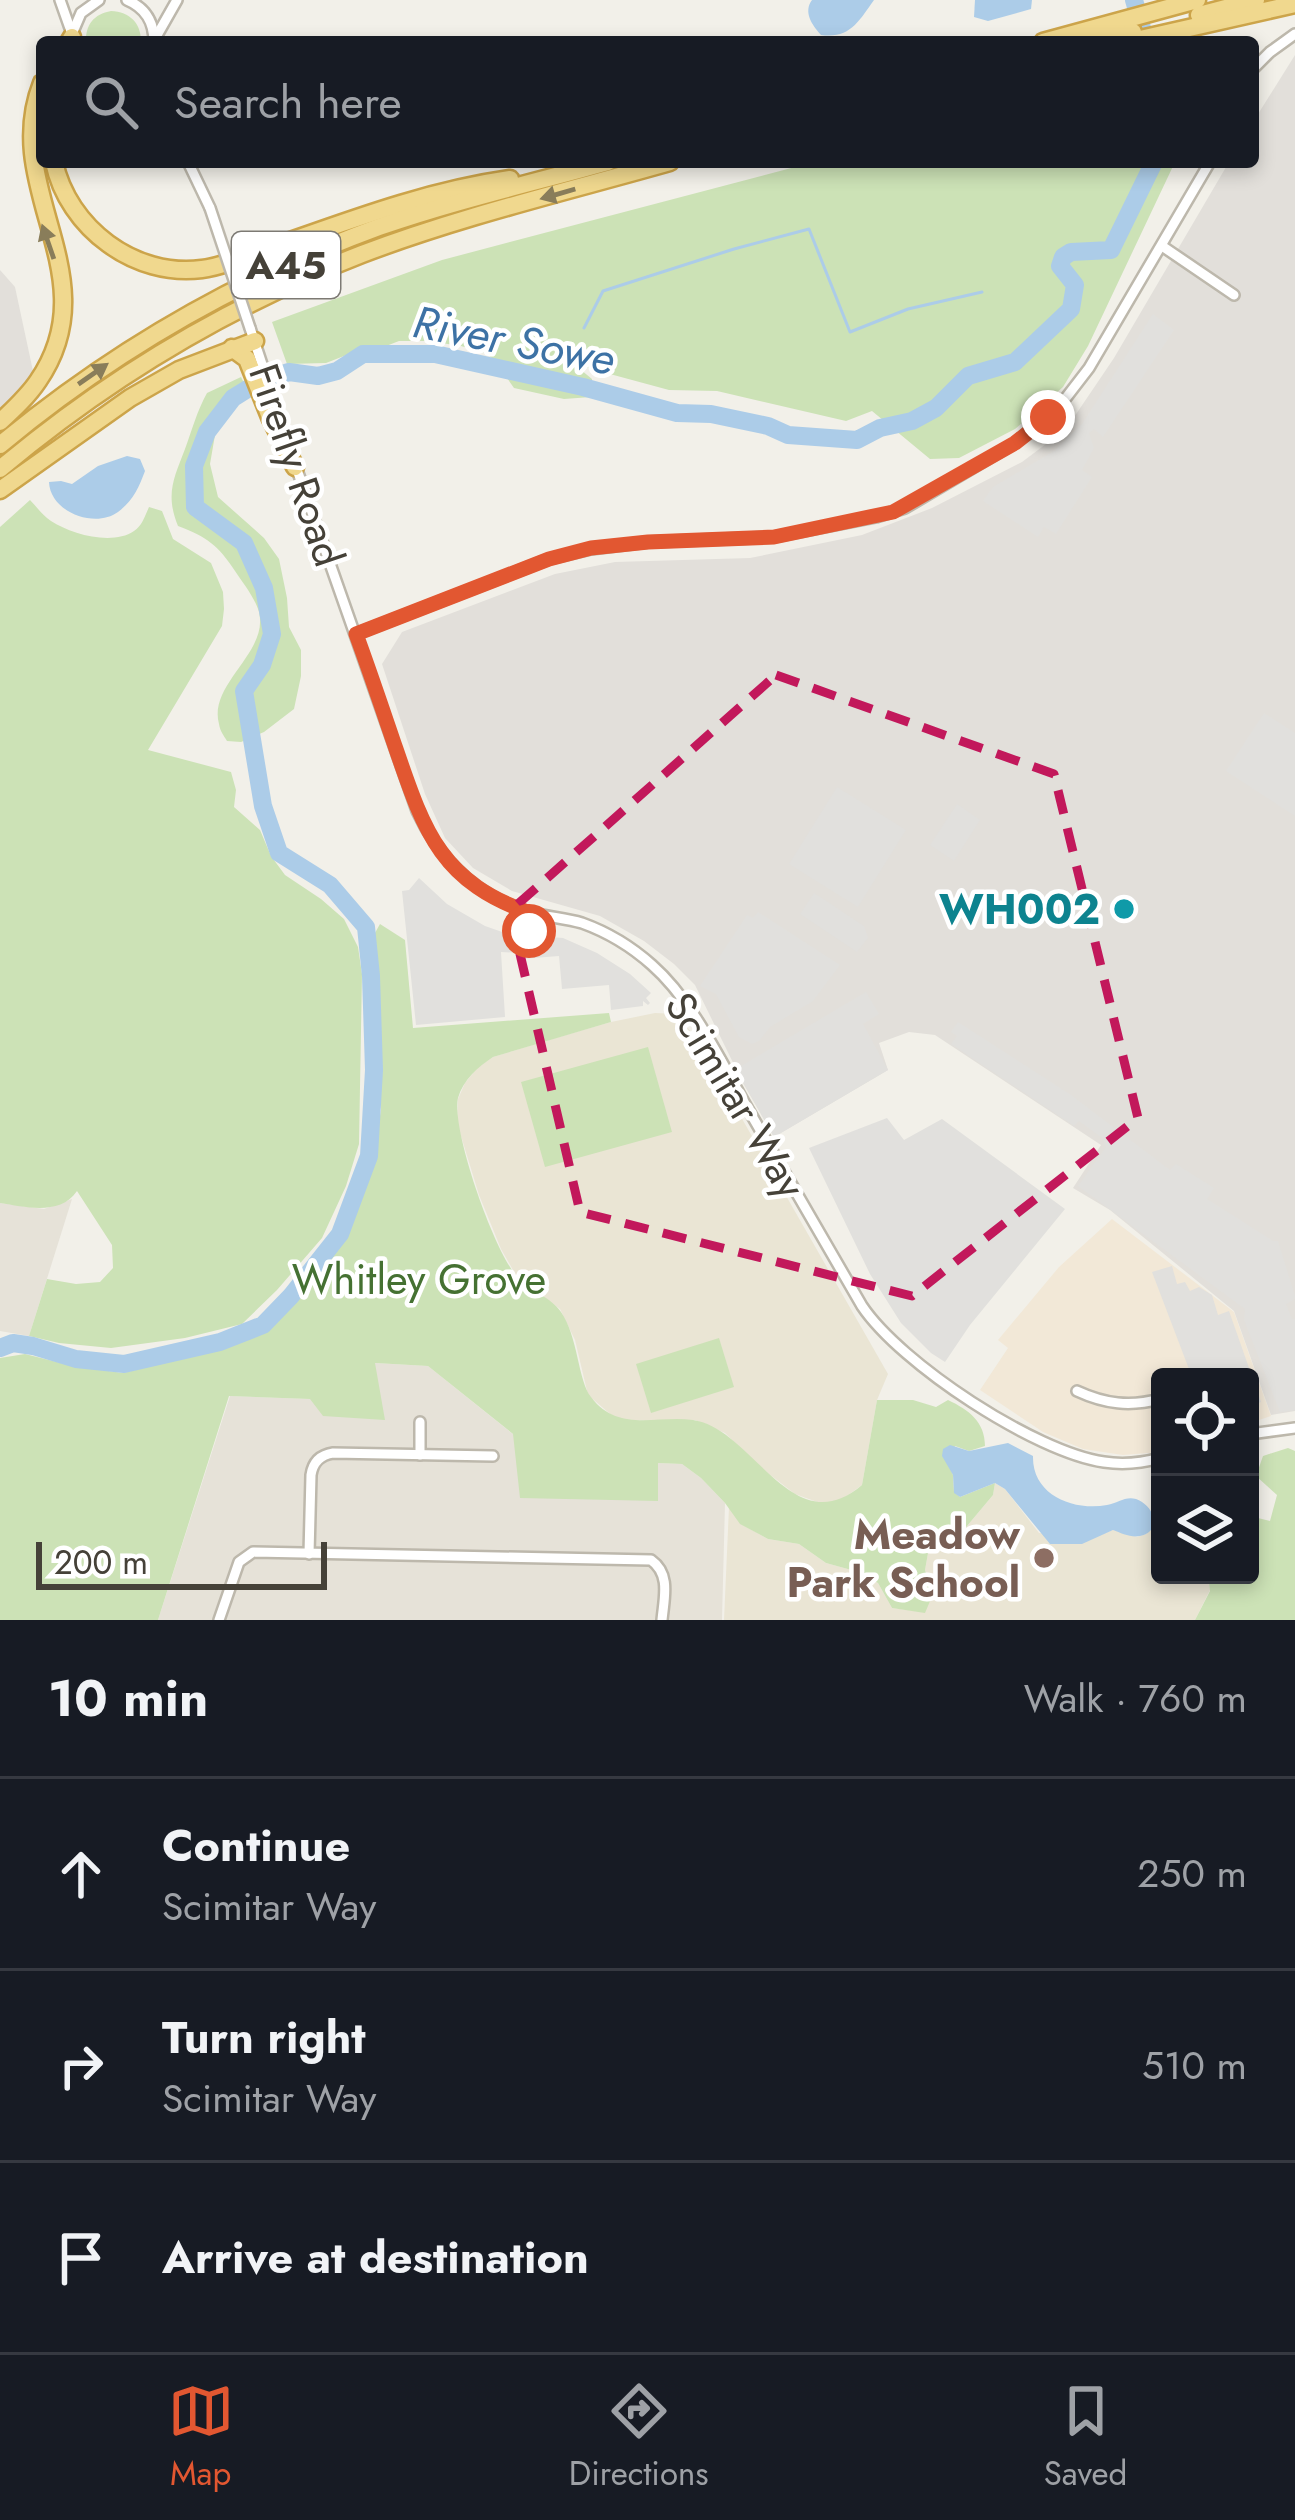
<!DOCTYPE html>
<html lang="en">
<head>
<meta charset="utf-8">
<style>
  :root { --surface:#171b24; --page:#20242c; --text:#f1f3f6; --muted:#9ea1a6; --line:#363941; --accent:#e25731 }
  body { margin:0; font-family:Jost,sans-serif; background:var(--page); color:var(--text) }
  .controls { position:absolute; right:36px; bottom:36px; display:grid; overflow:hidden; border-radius:12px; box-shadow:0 6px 18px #0003 }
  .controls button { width:108px; height:108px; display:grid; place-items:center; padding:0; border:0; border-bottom:3px solid var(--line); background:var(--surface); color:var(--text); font:60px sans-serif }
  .scale { position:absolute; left:36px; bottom:30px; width:291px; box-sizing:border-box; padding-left:12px; border:6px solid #454138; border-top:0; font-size:33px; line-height:42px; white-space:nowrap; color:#454138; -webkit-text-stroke:9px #fff; paint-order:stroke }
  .stop { position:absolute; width:36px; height:36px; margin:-27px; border:9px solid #e25731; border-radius:50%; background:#fff }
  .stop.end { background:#e25731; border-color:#fff; box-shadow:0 3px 12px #0008 }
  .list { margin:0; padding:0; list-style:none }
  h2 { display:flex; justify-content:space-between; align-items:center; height:156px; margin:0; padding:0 48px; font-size:51px }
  h2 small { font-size:39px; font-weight:400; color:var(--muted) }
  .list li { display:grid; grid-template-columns:78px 1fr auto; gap:36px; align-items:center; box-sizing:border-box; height:192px; padding:0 48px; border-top:3px solid var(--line) }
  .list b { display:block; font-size:45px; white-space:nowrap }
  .list p { margin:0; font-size:39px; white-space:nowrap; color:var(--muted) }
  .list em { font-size:39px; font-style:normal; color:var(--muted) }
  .icon { flex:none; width:66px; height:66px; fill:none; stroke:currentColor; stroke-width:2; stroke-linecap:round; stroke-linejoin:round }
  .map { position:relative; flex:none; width:1295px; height:1620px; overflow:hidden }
  .search { position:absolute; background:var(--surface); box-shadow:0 6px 18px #0003; left:36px; right:36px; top:36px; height:132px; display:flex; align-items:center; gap:30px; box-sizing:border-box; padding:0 42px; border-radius:12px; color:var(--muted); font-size:45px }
  .sheet { height:732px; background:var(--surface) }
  nav { display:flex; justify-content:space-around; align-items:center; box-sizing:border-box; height:168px; border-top:3px solid var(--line); background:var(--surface); font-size:33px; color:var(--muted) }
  nav a { display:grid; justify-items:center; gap:6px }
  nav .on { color:var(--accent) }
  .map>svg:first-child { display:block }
</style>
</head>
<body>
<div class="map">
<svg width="1295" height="1620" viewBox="0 0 1295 1620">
  <rect width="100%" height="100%" fill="#f2f0e9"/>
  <g fill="#e6e2d8">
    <polygon points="72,1199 29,1336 0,1331 0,1203 44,1209"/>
    <polygon points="374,1363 428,1366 514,1435 657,1501 658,1463 682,1464 701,1478 725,1503 722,1620 158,1620 230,1396 310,1399 384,1419"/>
  </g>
  <polygon fill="#f2e8d7" points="1112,1219 1234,1312 1271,1416 1250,1423 1250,1377 1160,1377 1160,1452 1123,1455 1083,1449 1043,1432 980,1390 1008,1348 998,1340 1059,1267"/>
  <g fill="#e2dfda">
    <polygon points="1295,55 1295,1411 1271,1415 1234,1311 1110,1210 1073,1188 1101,1145 935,1035 909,1032 879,1043 888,1070 774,1137 743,1083 695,985 674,964 644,941 600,916 512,891 473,868 445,838 425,794 382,664 402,632 555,574 615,562 750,558 862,535 932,508 1022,462 1066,429 1114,358 1229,162 1253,162 1253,122"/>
    <polygon points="0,270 15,287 36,385 0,412"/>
  </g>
  <g fill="#eae5d4">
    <polygon points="655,1013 677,1014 697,1040 888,1374 877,1400 862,1485 840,1501 820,1503 795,1494 760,1467 725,1433 695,1420 652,1421 616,1419 588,1395 575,1340 560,1309 517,1277 501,1249 479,1195 457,1123 458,1099 465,1083 478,1067 493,1057 542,1042 611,1022"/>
    <polygon points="995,1483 1005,1489 1039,1533 1095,1537 1113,1530 1137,1537 1146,1534 1160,1520 1160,1575 1208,1575 1210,1590 1195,1620 724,1620 729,1507 741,1524 768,1539 799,1544 826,1563 855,1571 878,1583 892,1608 924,1612 933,1594 925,1570 930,1542 941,1533 962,1532 993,1495"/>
  </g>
  <g fill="#cce2b6">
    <path d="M111 11C130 12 141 23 141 42H86C85 25 94 14 111 11Z"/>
    <polygon points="814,162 1175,162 1088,346 1063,387 1015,429 959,458 930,459 872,411 846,421 717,391 669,390 584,367 581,370 592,379 591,397 564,399 514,388 495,361 486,353 461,346 428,341 399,341 381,348 362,349 326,363 287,364 272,322 442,260"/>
    <path d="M241 377 245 385 231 404 215 435 210 464 218 497 264 538 279 559 287 598 289 627 301 650V676L294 709 264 732 241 742 227 741C224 736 220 731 219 724 208 684 269 653 259 612 255 598 243 583 235 571 218 545 207 537 178 526 165 494 174 478 185 449 192 430 197 411 207 393Z"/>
    <path d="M30 500C37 507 42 515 51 521 71 534 112 546 134 531 142 526 145 516 149 507L162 511 173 539 211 563 223 592 224 609 222 626 148 750 231 772 236 790 234 807 260 830 271 856 285 875 321 899 344 919 358 947 362 974 359 1144 346 1186 322 1238 277 1290 242 1324 185 1338 111 1348 59 1343 29 1336 47 1279 76 1284 100 1282 113 1268 112 1245 77 1191C60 1216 26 1207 0 1203V527Z"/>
    <path d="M380 924 405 940 413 1028 609 1013 611 1022 493 1057C478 1067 463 1080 458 1098 451 1130 495 1254 518 1278 530 1291 551 1297 561 1312 578 1336 578 1381 591 1397 618 1433 656 1415 693 1420 753 1428 792 1545 862 1485L877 1400H913L936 1407 948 1400C969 1410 985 1422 985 1446L969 1451 955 1446 948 1463 953 1475 954 1492 960 1497 995 1483 993 1495 962 1532 941 1533 930 1542 925 1570 933 1594 925 1613 892 1608 878 1583 855 1571 826 1563 799 1544 768 1539 740 1524 725 1503 701 1478 682 1464 658 1463V1501L520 1498 513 1434 428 1366 375 1363 385 1420 323 1416 310 1399 229 1396 158 1620H0V1358L25 1354 73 1366 123 1373 232 1346 265 1327 284 1311 343 1235 373 1158 381 1110 371 940Z"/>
    <polygon points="648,1047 672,1132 545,1167 521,1082"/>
    <polygon points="719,1338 734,1387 651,1413 636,1364"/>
    <polygon points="1288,1448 1295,1451 1295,1620 1195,1620 1210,1591 1208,1575 1250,1575 1250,1516 1270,1521 1277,1495 1256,1476 1263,1456"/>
  </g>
  <g fill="#e1e0dd">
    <polygon points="1153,314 1174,330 1103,437 1094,429 1089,433 1094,448 1082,470 1092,477 1056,534 1044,527 1038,537 983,501 993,487 1054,451 1082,424"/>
    <polygon points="1264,713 1295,733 1295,816 1226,771"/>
    <polygon points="837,787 906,830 858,907 789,864"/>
    <polygon points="957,804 980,820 954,861 930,845"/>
    <polygon points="419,878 447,904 485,926 534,943 537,936 563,938 597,953 630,974 651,993 646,998 650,1003 648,1005 643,1001 643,1006 611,1010 609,985 562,989 559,956 521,959 520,953 501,952 505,1017 416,1025 402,891 409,890"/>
    <polygon points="814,893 864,926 868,938 857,952 800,914"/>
    <polygon points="758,912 840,965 813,1001 770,1027 759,1041 752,1044 739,1037 716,994 700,986 747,915 753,918"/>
    <polygon points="866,992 879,1014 863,1024 888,1070 774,1137 736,1069"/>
    <polygon points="958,1022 1071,1095 1170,1170 1176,1164 1214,1188 1207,1199 1273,1241 1278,1241 1295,1296 1295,1299 1286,1304 1292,1319 1295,1319 1295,1410 1280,1412 1244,1320 1245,1309 1078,1186 1106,1147 1102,1138 1079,1121 1074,1126 951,1044 957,1036 951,1032"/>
    <polygon points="887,1118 904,1140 942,1119 1065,1209 970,1325 945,1362 931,1353 901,1323 870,1274 809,1148"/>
    <polygon points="1172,1266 1177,1284 1185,1282 1190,1291 1199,1287 1212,1295 1218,1315 1229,1311 1261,1402 1250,1407 1250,1377 1202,1377 1200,1374 1192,1377 1152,1272"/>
  </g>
  <g fill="#accce8">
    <path d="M812 0H874C859 21 850 39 821 35 812 25 803 12 812 0Z"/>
    <polygon points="975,0 1032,0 1031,9 988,21 974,17"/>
    <path d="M127 456 140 459 145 471C139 487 133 501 118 512 95 529 50 512 49 482L61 481 72 484 98 466Z"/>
    <path d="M1008 1443 1033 1456C1032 1495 1073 1511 1107 1505 1120 1503 1128 1493 1142 1502 1156 1511 1160 1532 1140 1536 1131 1538 1121 1533 1113 1530L1082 1544H1050L1005 1489 995 1483 960 1497 954 1493 953 1475 942 1456 943 1449 950 1445 969 1451Z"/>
  </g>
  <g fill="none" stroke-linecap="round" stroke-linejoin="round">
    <polyline stroke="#accce8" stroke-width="3" points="584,328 603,291 734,249 809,229 850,332 908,309 982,292"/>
    <g stroke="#accce8" stroke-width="18">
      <polyline points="1134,0 1146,42"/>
      <polyline points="0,1348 13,1343 33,1346 76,1359 124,1364 220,1342 263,1325 291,1296 340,1234 369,1156 374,1070 371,976 366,927 330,885 279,853 263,806 244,691 262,665 272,634 264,588 244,543 195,507 194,466 207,432 233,398 262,380 289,372 318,376 337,371 363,354 435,354 583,387 677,413 711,414 768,426 788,435 857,440 880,428 912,421 936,408 968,376 1015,362 1071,309 1075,285 1060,266 1063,257 1071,252 1111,250 1154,162"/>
    </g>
    <g stroke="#bdb8ac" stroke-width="14">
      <g id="minor">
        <polyline points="60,0 72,34"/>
        <path d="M127 0C146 8 154 22 154 42"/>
        <polyline points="72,34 81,13 99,0"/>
        <polyline points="156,37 177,0"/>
        <polyline points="1253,69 1270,52 1295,34"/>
        <polyline points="188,162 210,208"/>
        <polyline points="1162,246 1234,295"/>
        <polyline points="250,328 284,431"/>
        <path d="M295 464 417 811C440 860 476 896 529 912 546 917 565 918 582 923 607 932 633 948 652 965 693 1001 721 1062 748 1109 786 1175 824 1241 862 1306 901 1364 1035 1452 1104 1462 1123 1465 1142 1463 1160 1458"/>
        <polyline points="356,634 549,559 591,549 648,542 774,537 876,517 905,508 1015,443 1062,403 1089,368 1210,162"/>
        <polyline points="525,947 533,914"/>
        <path d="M1077 1391C1105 1404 1130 1407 1160 1399"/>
        <polyline points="1250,1434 1295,1428"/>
        <polyline points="420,1455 420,1422"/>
        <path d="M309 1554 311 1475C313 1462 320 1455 333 1453L493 1456"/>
        <path d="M219 1620 239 1562 253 1552 651 1560C671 1574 664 1598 662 1620"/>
      </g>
    </g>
    <g stroke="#cca44a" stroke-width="21">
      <g id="trunk">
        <polyline points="1199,15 1256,0"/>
        <polyline points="69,42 72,37"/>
        <polyline points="1043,42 1197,0"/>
        <polyline points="1096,42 1133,32"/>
        <polyline points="1127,42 1295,4"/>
        <path d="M54 162C68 228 135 278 202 269 212 268 221 265 230 262 323 231 412 193 510 179"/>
        <polyline points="232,348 247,359 270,417 295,467"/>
        <path d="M0 422C14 409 28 396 38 381 110 276 0 189 42 83"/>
        <path d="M0 445C113 351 240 278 379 227 454 201 532 183 608 162"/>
        <path d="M0 469C108 378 231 305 362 254 462 216 568 191 670 162"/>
        <polyline points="0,490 130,398 179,370 255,341"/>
      </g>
    </g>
    <use href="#minor" stroke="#fff" stroke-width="9"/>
    <use href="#trunk" stroke="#f0d88e" stroke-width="16"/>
    <g stroke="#bdb8ac" stroke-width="14" stroke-linecap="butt">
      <polyline id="minor-bridge" points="210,208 250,328"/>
    </g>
    <use href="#minor-bridge" stroke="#fff" stroke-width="9"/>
  </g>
  <defs><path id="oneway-solid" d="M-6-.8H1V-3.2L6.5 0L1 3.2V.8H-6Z" transform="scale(3)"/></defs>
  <g fill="#897d5a">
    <use href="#oneway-solid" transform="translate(558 194) rotate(164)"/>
    <use href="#oneway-solid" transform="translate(48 242) rotate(-109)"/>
    <use href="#oneway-solid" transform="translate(93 374) rotate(-35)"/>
  </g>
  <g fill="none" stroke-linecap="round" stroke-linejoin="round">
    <path stroke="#e25731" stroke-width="15" d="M529 931 533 914C442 883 425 834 396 749 383 711 370 672 356 634L549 559 591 548 648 542 774 537 893 512 1015 443 1048 417"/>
  </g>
  <path fill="none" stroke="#c2185b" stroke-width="9" stroke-dasharray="24 15" stroke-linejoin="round" d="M776 675 1054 774 1138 1118 912 1296 580 1212 510 911Z"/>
  <circle fill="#0f9aa8" stroke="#fff" stroke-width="4.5" cx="1124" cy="909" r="12"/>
  <circle fill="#8d6e63" stroke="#fff" stroke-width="4.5" cx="1044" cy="1558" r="12"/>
  <g text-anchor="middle" stroke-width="9" stroke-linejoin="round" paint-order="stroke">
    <rect fill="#fff" stroke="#7d7a74" stroke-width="3" x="232" y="232" width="108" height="66" rx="9"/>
    <g font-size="39" font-weight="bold" fill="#454138">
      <text x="286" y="279">A45</text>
    </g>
    <g font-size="42" fill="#454138" stroke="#fff">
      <text transform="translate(297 465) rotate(71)" y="15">Firefly Road</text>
      <text transform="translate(736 1095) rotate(59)" y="15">Scimitar Way</text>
    </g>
    <g font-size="42" font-weight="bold" fill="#0d838f" stroke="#fff" text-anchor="end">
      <text x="1100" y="924">WH002</text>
    </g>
    <g font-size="42" fill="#457132" stroke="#fff">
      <text x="419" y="1294">Whitley Grove</text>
    </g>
    <g font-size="42" font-weight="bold" fill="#785e54" stroke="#fff" text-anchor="end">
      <text x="1020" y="1549">Meadow<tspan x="1020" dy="48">Park School</tspan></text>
    </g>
    <g font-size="45" font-style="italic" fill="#3d72a5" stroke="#fff">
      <text transform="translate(514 340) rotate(11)" y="16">River Sowe</text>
    </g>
  </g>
</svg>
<div class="controls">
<button><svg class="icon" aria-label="locate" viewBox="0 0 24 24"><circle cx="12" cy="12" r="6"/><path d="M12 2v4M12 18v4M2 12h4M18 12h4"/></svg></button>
<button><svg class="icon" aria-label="layers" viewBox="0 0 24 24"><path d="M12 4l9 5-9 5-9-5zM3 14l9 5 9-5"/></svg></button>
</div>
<div class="scale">200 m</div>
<div class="stop" style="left:529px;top:931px"></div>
<div class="stop end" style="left:1048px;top:417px"></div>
<div class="search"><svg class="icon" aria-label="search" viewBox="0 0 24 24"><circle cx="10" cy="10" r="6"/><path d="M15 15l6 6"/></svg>Search here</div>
</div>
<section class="sheet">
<h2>10 min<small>Walk · 760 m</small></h2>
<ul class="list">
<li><svg class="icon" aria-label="ahead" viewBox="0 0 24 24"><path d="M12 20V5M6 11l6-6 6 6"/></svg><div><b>Continue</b><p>Scimitar Way</p></div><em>250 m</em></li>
<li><svg class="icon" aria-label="right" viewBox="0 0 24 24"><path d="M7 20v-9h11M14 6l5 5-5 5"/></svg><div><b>Turn right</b><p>Scimitar Way</p></div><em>510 m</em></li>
<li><svg class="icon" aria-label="arrive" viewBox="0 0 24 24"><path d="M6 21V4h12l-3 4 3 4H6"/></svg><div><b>Arrive at destination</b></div></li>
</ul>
</section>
<nav>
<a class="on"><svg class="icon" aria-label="map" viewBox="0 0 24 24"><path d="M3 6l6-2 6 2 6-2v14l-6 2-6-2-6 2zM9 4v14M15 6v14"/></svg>Map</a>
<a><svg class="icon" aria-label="directions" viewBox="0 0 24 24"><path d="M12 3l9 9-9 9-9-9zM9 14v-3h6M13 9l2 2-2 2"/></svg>Directions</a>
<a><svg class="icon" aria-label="saved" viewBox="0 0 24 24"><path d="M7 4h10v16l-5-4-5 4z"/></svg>Saved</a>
</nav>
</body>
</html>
